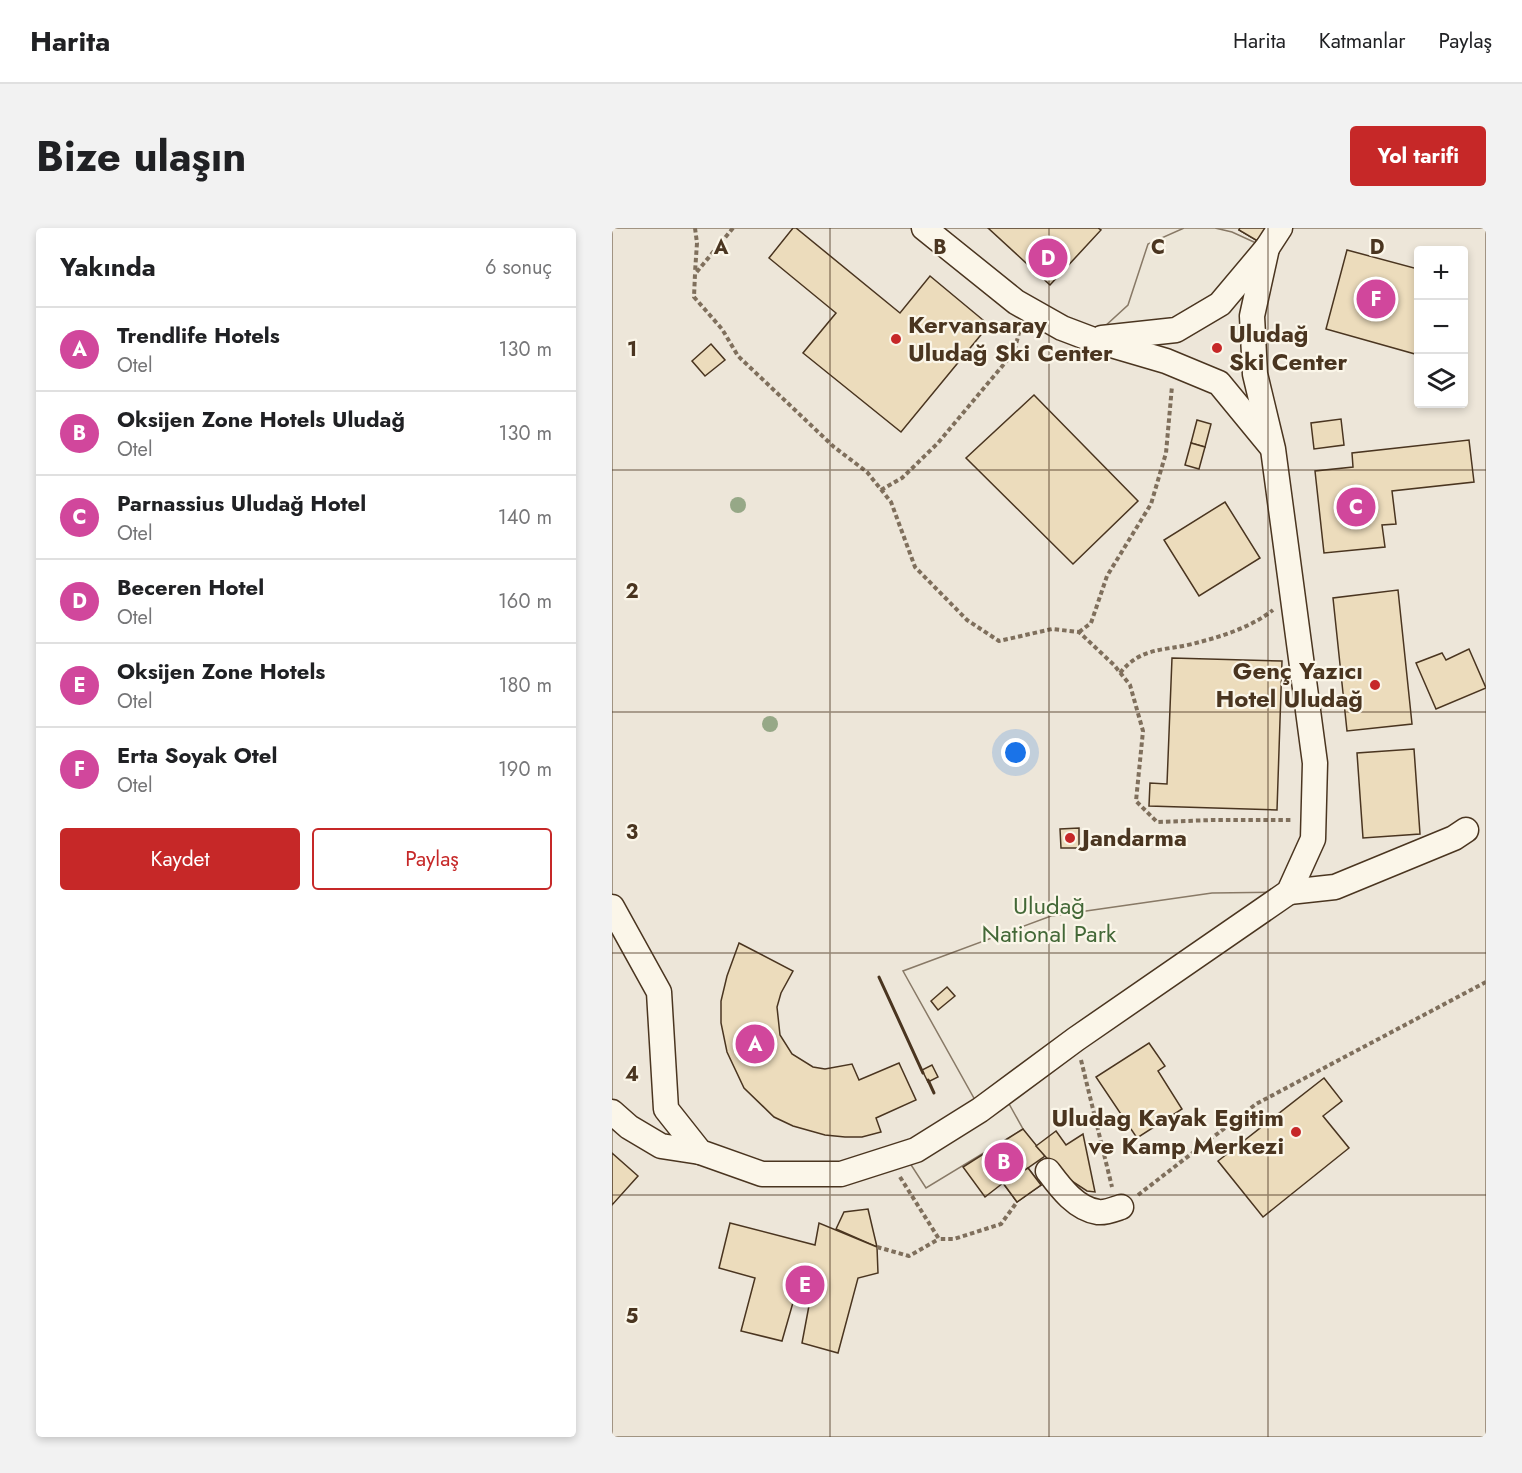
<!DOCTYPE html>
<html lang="tr">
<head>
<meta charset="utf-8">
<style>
  :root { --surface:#fff; --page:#f2f2f2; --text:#202124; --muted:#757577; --line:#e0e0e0; --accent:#c62828 }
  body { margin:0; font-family:Jost,sans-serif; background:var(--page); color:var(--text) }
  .controls { position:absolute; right:18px; top:18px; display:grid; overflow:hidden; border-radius:6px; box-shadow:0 3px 9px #0003 }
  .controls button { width:54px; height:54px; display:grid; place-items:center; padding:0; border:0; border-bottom:2px solid var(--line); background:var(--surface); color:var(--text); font:30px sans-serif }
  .you { position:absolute; left:404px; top:525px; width:21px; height:21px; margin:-15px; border:4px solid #fff; border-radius:50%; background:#1a73e8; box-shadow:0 0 0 9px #1a73e833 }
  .badge { display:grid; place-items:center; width:39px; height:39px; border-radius:50%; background:var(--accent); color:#fff; font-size:20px; font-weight:700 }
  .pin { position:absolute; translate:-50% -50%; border:3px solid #fff; box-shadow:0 2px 6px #0006 }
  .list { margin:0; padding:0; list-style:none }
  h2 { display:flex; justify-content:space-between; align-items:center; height:78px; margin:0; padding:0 24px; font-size:26px }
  h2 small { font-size:20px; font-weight:400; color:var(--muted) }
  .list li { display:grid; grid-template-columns:39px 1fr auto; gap:18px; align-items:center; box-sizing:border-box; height:84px; padding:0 24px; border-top:2px solid var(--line) }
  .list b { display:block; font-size:22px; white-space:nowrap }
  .list p { margin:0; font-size:20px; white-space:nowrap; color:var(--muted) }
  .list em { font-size:20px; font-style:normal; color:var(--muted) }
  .actions { display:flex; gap:12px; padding:18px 24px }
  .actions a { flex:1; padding:14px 0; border:2px solid var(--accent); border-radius:6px; text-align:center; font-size:21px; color:var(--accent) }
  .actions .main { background:var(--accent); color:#fff }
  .icon { flex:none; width:33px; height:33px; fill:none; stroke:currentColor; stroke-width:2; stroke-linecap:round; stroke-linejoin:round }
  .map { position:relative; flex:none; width:874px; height:1209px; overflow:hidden; border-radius:6px }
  header { display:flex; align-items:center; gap:36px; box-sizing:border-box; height:84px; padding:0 30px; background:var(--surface); border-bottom:2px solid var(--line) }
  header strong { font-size:28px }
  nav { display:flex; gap:33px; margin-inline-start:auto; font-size:21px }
  .intro { display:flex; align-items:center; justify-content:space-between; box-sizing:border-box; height:144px; padding:0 36px }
  h1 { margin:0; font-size:42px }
  .button { padding:15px 27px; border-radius:6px; background:var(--accent); color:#fff; font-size:21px; font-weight:700 }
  main { display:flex; gap:36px; padding:0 36px }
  aside { flex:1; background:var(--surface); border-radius:6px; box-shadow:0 3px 9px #0003 }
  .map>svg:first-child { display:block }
</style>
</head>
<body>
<header>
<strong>Harita</strong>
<nav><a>Harita</a><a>Katmanlar</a><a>Paylaş</a></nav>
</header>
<div class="intro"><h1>Bize ulaşın</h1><a class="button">Yol tarifi</a></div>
<main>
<aside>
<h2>Yakında<small>6 sonuç</small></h2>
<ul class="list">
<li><span class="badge" style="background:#d1479c">A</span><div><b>Trendlife Hotels</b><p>Otel</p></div><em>130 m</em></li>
<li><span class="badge" style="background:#d1479c">B</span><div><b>Oksijen Zone Hotels Uludağ</b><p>Otel</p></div><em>130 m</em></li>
<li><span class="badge" style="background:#d1479c">C</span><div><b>Parnassius Uludağ Hotel</b><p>Otel</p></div><em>140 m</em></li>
<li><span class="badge" style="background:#d1479c">D</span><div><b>Beceren Hotel</b><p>Otel</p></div><em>160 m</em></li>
<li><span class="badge" style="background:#d1479c">E</span><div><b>Oksijen Zone Hotels</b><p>Otel</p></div><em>180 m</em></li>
<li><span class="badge" style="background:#d1479c">F</span><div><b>Erta Soyak Otel</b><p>Otel</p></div><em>190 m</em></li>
</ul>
<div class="actions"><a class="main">Kaydet</a><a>Paylaş</a></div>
</aside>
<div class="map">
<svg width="874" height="1209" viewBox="0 0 874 1209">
  <rect width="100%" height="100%" fill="#fbf6e9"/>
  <path fill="#ede6d9" stroke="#887966" stroke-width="1.5" fill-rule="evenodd" d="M0 0H874V1209H0ZM806 22H852V176H806Z"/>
  <g fill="#ede7d9" stroke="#887966" stroke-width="1.5">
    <polygon points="572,0 603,0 620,4 655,20 564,102 479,111 516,77 536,16"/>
    <polygon points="677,664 391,865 411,901 314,960 292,926 368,881 291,743 439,688 600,665"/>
  </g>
  <g fill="#ecdcbc" stroke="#4a3520" stroke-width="1.5">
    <polygon points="181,0 184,0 288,85 318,48 377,97 289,204 191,125 224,85 157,30"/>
    <polygon points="376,0 486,0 489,2 438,57"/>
    <polygon points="628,0 658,0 649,15 627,2"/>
    <polygon points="628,0 658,0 649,15 627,2"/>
    <polygon points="735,22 806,41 806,114 803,126 714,101"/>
    <polygon points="99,116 113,132 93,148 80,133"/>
    <polygon points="422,167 526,273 461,336 354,230"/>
    <polygon points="729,191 732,217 702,221 699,195"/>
    <polygon points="585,192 599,196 593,219 579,215"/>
    <polygon points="857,212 862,254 780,263 784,296 770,297 773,319 712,325 703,243 741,239 740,225"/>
    <polygon points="579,215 593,219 587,241 573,237"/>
    <polygon points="613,274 648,330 587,368 552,312"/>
    <polygon points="786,362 800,496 735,503 721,370"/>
    <polygon points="857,421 874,460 824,481 804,435 830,425 834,432"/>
    <polygon points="560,430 670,433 665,582 537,578 538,555 555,556"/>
    <polygon points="802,521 808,606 751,610 745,525"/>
    <polygon points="467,600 467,620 449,620 448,601"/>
    <polygon points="127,715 181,743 169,765 165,779 168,807 180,826 201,839 213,841 240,836 247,852 287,835 304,872 264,890 269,904 250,909 233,909 213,907 181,898 162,889 132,860 115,824 109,795 109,773 115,748"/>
    <polygon points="335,759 343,768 326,782 319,773"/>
    <polygon points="537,815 553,838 546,843 570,881 525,910 484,849"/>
    <polygon points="320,837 326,849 316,854 310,842"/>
    <polygon points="712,850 730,873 711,888 737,920 651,989 606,933"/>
    <polygon points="411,901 433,928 416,940 429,957 405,974 391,955 373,969 351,939"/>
    <polygon points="444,903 454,917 471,906 483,964 475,963 449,946 424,918"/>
    <polygon points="0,925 26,948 0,977"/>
    <polygon points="416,940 429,957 405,974 391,955"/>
    <polygon points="256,981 265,1019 224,1001 232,984"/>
    <polygon points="118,995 203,1017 207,995 265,1019 266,1045 246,1050 226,1125 190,1115 199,1067 184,1064 170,1113 129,1103 143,1050 107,1040"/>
  </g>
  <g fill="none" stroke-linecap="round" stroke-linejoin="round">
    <g stroke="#4a3520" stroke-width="27">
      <g id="minor">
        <polyline points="312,0 404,74 450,100 479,111 554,133 607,155 658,217"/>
        <polyline points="490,110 564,102 608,76 655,20 668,0"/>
        <polyline points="677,664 723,659 842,610 854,602"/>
        <polyline points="0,679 47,764 54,881 88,924 150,946 229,946 304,922 368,882 464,811 677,664 701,611 703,535 661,221 643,146 640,88 655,20"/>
        <polyline points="0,884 17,899 49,918 88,924"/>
        <path d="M436 943C448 959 464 981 486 984 493 985 503 981 509 979"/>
      </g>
    </g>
    <g stroke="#7f6f5c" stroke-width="4" stroke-dasharray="4.5 3" stroke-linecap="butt">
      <polyline points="83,0 85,15 83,44"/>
      <polyline points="121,0 83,46 82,69 110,101 126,128 222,219 255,244 279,274 303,339 355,392 387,413 440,401 467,404 502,437 518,457 531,503 524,573 545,594 601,592 680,592"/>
      <polyline points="269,262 290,250 326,215 402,124 408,101"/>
      <polyline points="467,404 479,395 495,348 539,276 554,225 560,158"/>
      <path d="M508 445C529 419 551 423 580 416 608 409 638 400 661 382"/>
      <polyline points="469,832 500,959"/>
      <polyline points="288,949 327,1011 342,1011 389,996 405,974"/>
      <polyline points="526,967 644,876 874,754"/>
      <polyline points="265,1019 297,1028 327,1011"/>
    </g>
    <use href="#minor" stroke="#fbf6e9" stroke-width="24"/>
    <g stroke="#4a3520" stroke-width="3">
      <polyline points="267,749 311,845"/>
      <polyline points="316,852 322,865"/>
    </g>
  </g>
  <g fill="#96a887">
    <circle cx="126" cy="277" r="8"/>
    <circle cx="158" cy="496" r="8"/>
  </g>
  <path fill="none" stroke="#4a3520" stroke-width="1.5" stroke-opacity="0.55" d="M218 0V1209M437 0V1209M656 0V1209M0 242H874M0 484H874M0 725H874M0 967H874"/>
  <g fill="#c62828" stroke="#fbf6e9" stroke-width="2">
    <circle cx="284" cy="111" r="6"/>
    <circle cx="605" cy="120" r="6"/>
    <circle cx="763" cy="457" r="6"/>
    <circle cx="458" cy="610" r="6"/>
    <circle cx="684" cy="904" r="6"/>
  </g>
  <g text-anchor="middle" stroke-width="4.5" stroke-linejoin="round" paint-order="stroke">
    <g font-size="24" font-weight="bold" fill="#4a3520" stroke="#fbf6e9" text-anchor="start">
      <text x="296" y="105">Kervansaray<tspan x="296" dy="28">Uludağ Ski Center</tspan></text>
      <text x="617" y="114">Uludağ<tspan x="617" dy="28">Ski Center</tspan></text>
      <text x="751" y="451" text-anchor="end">Genç Yazıcı<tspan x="751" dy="28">Hotel Uludağ</tspan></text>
      <text x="470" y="618">Jandarma</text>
      <text x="672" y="898" text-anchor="end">Uludag Kayak Egitim<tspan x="672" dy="28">ve Kamp Merkezi</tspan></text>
    </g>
    <g font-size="24" fill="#436837" stroke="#fbf6e9">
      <text x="437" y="686">Uludağ<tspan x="437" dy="28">National Park</tspan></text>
    </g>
  </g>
  <g font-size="20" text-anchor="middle" font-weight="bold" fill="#4a3520" stroke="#fbf6e9" stroke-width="4.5" stroke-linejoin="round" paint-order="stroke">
    <text x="109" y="26">A</text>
    <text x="328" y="26">B</text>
    <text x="546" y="26">C</text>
    <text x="765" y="26">D</text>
    <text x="20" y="128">1</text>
    <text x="20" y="370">2</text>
    <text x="20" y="611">3</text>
    <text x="20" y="853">4</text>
    <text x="20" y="1095">5</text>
  </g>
</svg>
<div class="controls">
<button>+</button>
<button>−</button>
<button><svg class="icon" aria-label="layers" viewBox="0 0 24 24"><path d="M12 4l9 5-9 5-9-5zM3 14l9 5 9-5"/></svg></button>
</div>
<div class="you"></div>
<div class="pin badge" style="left:143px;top:816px;background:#d1479c">A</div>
<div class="pin badge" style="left:392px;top:934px;background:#d1479c">B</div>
<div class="pin badge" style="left:744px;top:279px;background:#d1479c">C</div>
<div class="pin badge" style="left:436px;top:30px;background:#d1479c">D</div>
<div class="pin badge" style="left:193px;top:1057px;background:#d1479c">E</div>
<div class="pin badge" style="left:764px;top:71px;background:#d1479c">F</div>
</div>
</main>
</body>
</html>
